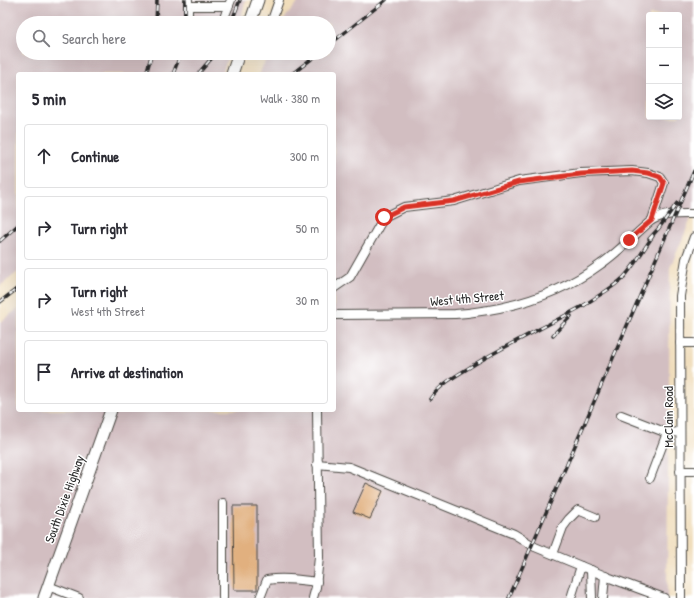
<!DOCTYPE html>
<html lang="en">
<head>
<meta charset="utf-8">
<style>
  :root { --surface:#fff; --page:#f7f7f7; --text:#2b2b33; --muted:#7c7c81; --line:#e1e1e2 }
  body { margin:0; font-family:"Patrick Hand",sans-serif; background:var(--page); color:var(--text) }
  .controls { position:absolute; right:12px; top:12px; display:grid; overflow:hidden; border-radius:4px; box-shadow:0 4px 16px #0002 }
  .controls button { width:36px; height:36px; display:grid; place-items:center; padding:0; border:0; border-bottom:1px solid var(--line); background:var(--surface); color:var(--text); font:20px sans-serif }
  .stop { position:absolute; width:12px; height:12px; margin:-9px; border:3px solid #d93025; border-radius:50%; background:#fff }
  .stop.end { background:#d93025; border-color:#fff; box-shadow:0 1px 4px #0008 }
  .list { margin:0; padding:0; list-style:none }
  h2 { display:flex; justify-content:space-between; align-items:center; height:52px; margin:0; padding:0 16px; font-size:17px }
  h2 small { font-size:13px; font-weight:400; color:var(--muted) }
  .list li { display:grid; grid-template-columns:26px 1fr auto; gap:12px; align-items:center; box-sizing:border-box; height:64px; margin:0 8px 8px; padding:0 8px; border:1px solid var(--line); border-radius:4px }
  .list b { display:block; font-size:15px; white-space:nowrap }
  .list p { margin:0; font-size:13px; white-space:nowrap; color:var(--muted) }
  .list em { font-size:13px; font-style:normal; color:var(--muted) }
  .icon { flex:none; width:22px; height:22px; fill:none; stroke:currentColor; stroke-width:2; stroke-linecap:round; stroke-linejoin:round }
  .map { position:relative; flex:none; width:694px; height:598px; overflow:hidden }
  .search { position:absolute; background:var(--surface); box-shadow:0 4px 16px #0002; left:16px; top:16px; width:320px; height:44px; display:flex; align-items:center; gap:10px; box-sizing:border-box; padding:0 14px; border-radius:22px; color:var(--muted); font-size:15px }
  .panel { position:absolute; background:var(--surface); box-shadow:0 4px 16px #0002; left:16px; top:72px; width:320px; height:340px; border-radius:4px }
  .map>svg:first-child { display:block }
</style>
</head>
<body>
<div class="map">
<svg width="694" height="598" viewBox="0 0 694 598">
  <rect width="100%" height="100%" fill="#fff"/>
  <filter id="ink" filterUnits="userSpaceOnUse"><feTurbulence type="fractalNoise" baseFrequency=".025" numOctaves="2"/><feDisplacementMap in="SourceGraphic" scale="8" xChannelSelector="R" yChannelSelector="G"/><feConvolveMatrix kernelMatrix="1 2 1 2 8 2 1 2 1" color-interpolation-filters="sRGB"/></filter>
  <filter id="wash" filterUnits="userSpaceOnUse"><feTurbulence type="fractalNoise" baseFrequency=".012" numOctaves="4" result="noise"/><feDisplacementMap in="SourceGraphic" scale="16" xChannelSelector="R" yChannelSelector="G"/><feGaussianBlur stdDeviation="0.9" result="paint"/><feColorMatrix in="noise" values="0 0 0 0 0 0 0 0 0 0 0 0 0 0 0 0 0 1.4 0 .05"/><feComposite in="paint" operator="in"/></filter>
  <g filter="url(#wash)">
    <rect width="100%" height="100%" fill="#f0ddbb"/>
    <g fill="#d2bec1" fill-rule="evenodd">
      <polygon points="0,0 246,0 239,23 23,23 23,53 229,53 222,74 18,74 18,272 0,286"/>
      <path d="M300 0H694V212L670 268 667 598H0V322L18 309V410H334V74H259L269 53H329V23H283L285 18ZM649 15H679V117H649Z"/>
    </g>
    <g id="blocks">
      <g fill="#e1b07f">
        <polygon points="366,483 383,491 370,519 353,512"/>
        <polygon points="233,506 257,506 257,590 234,590"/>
      </g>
    </g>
  </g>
  <g filter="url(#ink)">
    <use href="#blocks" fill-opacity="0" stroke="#494641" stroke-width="1"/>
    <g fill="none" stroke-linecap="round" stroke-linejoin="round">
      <g stroke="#494641" stroke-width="10">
        <g id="minor">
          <polyline points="188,0 188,23"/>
          <polyline points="188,6 229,6"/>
          <polyline points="188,23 223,22"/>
          <polyline points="222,23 231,0"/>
          <polyline points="271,23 279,0"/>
          <polyline points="334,288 350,277 384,217 404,207 454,201 519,181 581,173 632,171 648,173 660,177 664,183 652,220"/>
          <path d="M334 315 455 314C508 310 558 296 601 264 620 251 635 234 652 220 665 213 680 214 694 214"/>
          <polyline points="680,343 694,343"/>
          <polyline points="621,415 667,433 680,432"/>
          <polyline points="317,464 349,467 514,534 535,547 610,578 664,598"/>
          <polyline points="680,471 694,471"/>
          <polyline points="650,478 667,433"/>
          <polyline points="553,554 563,527 569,519 578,510 595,517"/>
          <polyline points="591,570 592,598"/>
          <polyline points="48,586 79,598"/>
          <polyline points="223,598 223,503"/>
          <path d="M260 598 267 580C283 577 301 580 317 582"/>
          <polyline points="313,598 316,587 319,557 317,410"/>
          <polyline points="571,598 581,566"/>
          <polyline points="603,598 605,576"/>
          <polyline points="681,598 680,296 686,259 694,237"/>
        </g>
      </g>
      <g stroke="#494641" stroke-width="13">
        <g id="major">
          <polyline points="250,23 258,0"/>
          <polyline points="232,74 239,53"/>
          <polyline points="44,598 111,410"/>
        </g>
      </g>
      <use href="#minor" stroke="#fff" stroke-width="8"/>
      <use href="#major" stroke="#fff" stroke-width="11"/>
      <g stroke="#2b2b2b" stroke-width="3.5">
        <g id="rail">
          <polyline points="156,23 157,0"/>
          <polyline points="185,23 185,0"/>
          <polyline points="231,23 240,0"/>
          <polyline points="329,45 386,0"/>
          <polyline points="146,74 152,53"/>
          <polyline points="173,74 181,53"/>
          <polyline points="198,74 216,53"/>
          <polyline points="292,74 319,53"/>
          <polyline points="649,239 659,228 677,203"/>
          <polyline points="0,241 18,225"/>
          <polyline points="0,302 18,288"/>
          <path d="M583 306C597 296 612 289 624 277 635 265 643 250 653 236"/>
          <polyline points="553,335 571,316"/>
          <path d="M430 399C441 383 459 374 475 364 512 342 551 324 588 303"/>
          <polyline points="509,598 694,171"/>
        </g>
      </g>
      <use href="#rail" stroke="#fff" stroke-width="2" stroke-dasharray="6" stroke-linecap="butt"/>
    </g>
  </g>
  <g fill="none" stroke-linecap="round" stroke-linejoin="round" filter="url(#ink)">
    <polyline stroke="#d93025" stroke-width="5" points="384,217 404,207 454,201 519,182 581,174 632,171 648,173 660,177 664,183 652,220 629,240"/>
  </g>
  <g text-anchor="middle" stroke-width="3" stroke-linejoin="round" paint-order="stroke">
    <g font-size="13" fill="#2b2b2b" stroke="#fff">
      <text transform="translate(467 298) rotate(-5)" y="5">West 4th Street</text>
      <text transform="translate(668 417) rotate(-90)" y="5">McClain Road</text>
      <text transform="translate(64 499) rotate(-70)" y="5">South Dixie Highway</text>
    </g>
  </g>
</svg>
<div class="controls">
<button>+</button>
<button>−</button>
<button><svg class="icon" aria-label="layers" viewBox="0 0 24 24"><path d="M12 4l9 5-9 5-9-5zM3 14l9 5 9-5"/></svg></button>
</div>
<div class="stop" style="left:384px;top:217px"></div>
<div class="stop end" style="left:629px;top:240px"></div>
<div class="search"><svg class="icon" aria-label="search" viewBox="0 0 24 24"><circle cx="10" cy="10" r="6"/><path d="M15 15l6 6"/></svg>Search here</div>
<section class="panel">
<h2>5 min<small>Walk · 380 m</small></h2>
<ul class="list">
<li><svg class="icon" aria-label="ahead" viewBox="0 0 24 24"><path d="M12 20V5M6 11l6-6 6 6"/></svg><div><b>Continue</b></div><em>300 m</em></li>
<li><svg class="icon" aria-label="right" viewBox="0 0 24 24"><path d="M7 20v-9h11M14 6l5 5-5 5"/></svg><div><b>Turn right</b></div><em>50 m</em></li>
<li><svg class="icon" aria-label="right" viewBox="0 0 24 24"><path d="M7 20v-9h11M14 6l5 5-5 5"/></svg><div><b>Turn right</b><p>West 4th Street</p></div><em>30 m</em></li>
<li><svg class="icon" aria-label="arrive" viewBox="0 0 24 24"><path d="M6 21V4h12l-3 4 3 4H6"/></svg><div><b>Arrive at destination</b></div></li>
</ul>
</section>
</div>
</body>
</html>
